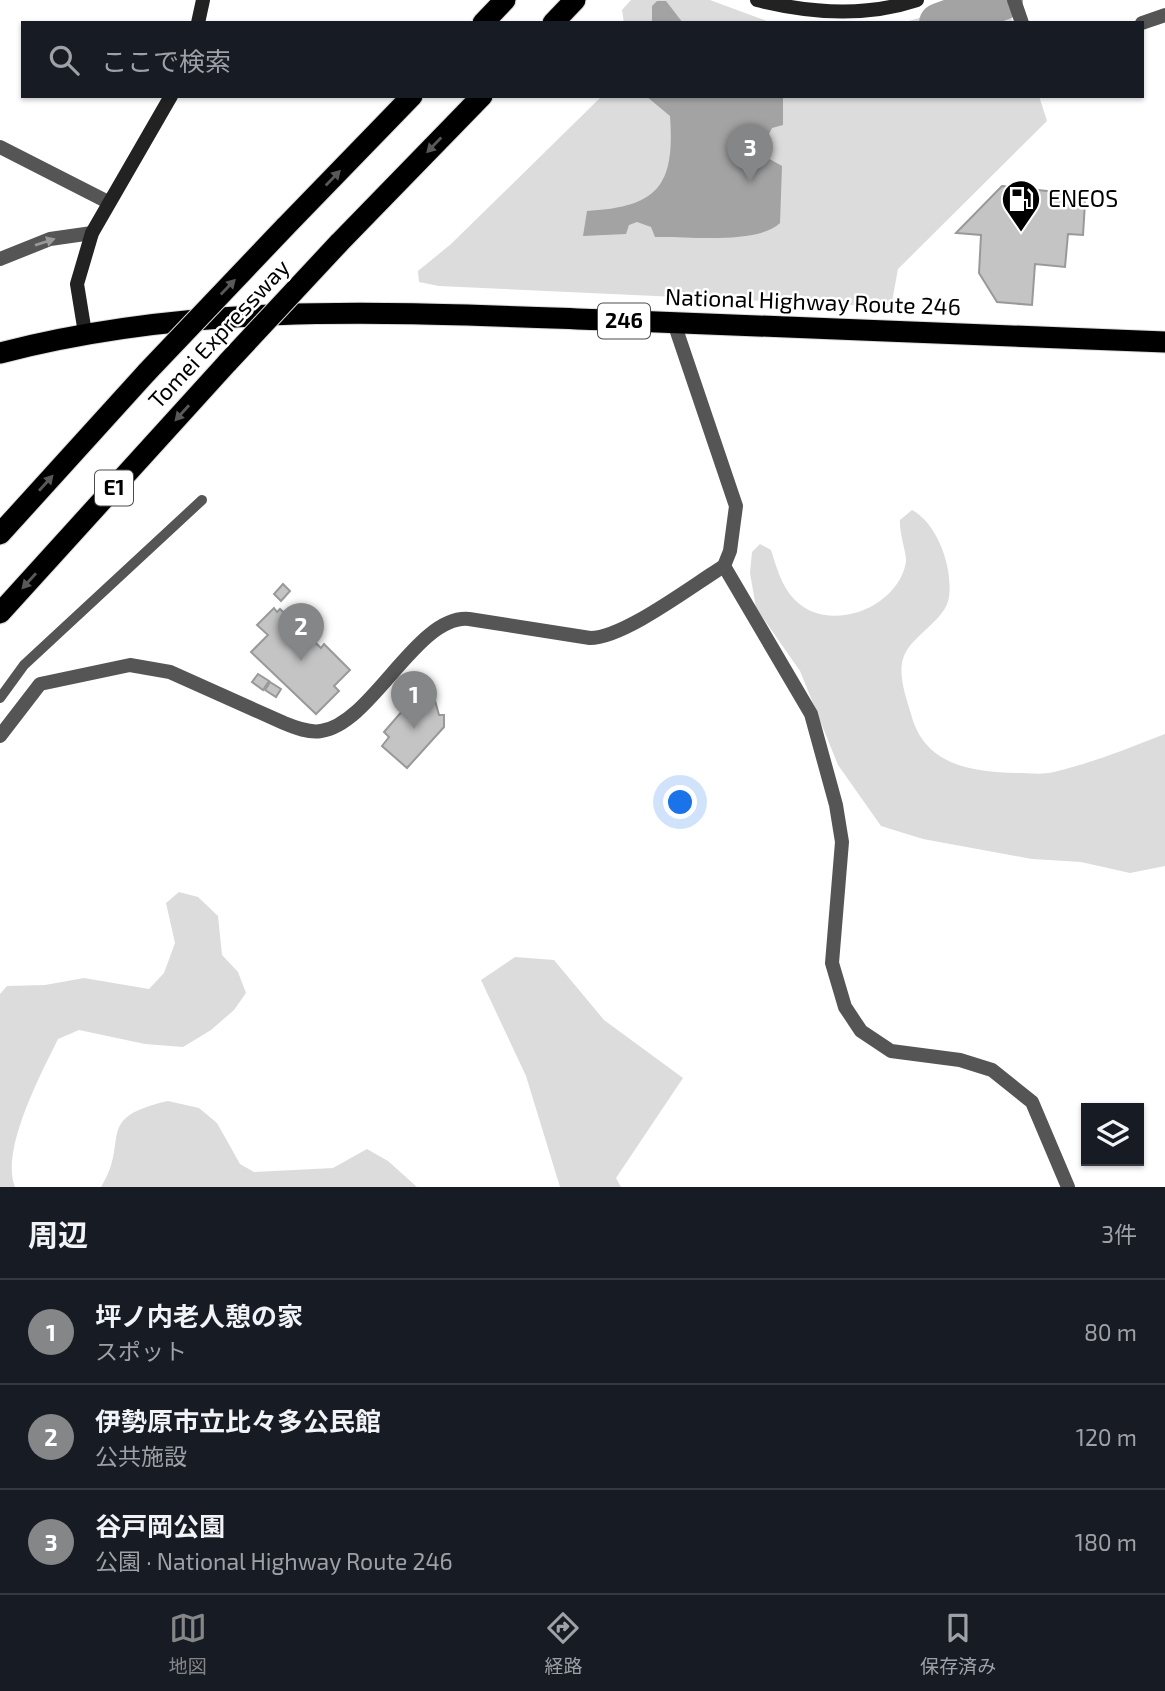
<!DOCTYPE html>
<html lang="ja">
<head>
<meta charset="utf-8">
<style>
  :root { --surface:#171b24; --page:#20242c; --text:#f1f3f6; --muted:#9ea1a6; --line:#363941; --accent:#858687 }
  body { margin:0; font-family:"Exo 2","Noto Sans JP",sans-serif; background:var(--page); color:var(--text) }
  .controls { position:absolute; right:21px; bottom:21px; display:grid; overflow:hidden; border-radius:0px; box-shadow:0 2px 5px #0004 }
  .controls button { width:63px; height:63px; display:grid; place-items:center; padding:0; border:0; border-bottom:2px solid var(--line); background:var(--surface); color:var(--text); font:35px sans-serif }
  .you { position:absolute; left:681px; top:803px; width:24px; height:24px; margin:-18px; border:5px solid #fff; border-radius:50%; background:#1a73e8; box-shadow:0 0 0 10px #1a73e833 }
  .badge { display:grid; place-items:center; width:46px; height:46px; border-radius:50%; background:var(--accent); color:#fff; font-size:23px; font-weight:700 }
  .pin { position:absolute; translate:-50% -58px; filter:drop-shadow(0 2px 4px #0008) }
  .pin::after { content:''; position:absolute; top:37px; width:24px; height:21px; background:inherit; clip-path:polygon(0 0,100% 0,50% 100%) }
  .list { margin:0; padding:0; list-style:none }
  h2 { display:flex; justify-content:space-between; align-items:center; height:91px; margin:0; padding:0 28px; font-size:30px }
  h2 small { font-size:23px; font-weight:400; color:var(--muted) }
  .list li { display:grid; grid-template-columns:46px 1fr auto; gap:21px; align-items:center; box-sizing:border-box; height:105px; padding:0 28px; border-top:2px solid var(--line) }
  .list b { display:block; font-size:26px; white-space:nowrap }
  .list p { margin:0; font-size:23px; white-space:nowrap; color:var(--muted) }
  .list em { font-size:23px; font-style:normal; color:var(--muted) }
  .icon { flex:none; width:38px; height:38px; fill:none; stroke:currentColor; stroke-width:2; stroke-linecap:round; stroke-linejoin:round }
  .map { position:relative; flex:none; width:1165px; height:1187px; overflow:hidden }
  .search { position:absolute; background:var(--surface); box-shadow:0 2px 5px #0004; left:21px; right:21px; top:21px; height:77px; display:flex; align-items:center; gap:18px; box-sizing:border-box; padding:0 24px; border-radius:0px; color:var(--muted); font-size:26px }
  .sheet { height:406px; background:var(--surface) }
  nav { display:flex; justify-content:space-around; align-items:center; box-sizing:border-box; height:98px; border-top:2px solid var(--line); background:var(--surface); font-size:19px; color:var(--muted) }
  nav a { display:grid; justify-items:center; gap:4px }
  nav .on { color:var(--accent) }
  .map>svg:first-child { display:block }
</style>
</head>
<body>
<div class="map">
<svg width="1165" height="1187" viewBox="0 0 1165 1187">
  <rect width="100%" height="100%" fill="#fff"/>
  <g fill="#dcdcdc">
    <polygon points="631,0 710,0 772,23 624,23 622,10"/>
    <polygon points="980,0 1005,0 1013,23 902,23"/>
    <polygon points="602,96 1039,96 1047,121 898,269 891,307 439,286 419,282 418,271 451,244"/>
    <path d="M912 510C938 524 953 568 949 597 946 620 912 635 904 656 897 673 906 697 911 714 924 765 971 772 1017 773 1029 773 1042 775 1054 772 1092 763 1129 748 1165 734V866L1130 873 1081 862 1032 859 923 839 881 826 838 765 800 671 756 608 750 573 752 552 760 544 771 550C776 566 782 587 794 599 827 635 898 609 906 562 907 554 899 533 900 520Z"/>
    <path d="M179 892 198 897 218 916 222 955 238 972 246 993 234 1010 211 1030 183 1047 145 1044 79 1030 58 1039C41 1074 0 1150 15 1187H0V994L7 986 45 985 84 978 149 989 164 973 175 943 166 903Z"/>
    <polygon points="515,957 554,960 604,1020 683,1078 616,1178 621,1187 560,1187 526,1076 481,980"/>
    <path d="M168 1101 199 1108 217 1123 240 1164 254 1172 333 1168 367 1149 388 1161 417 1187H101C131 1140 92 1118 168 1101Z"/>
  </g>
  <g fill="#a3a3a3">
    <polygon points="657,1 666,1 683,23 652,23 652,6"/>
    <path d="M646 96H783V125L772 128 763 146 766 157 782 166 780 223C757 245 687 236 655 237L651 227 637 222 629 225 626 234 583 236 587 211C658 207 675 186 670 116Z"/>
  </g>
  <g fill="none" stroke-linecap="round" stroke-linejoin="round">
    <polyline stroke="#a3a3a3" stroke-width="40" points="939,23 1003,0"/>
  </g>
  <g fill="#c4c4c4" stroke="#999" stroke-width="2">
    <polygon points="1002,186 1082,195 1085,203 1083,235 1068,234 1065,267 1035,264 1032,305 997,302 979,273 981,235 956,233"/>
    <polygon points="283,584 290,591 281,601 274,594"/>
    <polygon points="274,608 277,612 280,609 321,648 324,644 350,670 334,686 339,691 316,714 251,652 268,635 257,625"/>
    <polygon points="258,674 269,681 263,690 252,682"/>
    <polygon points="270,682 281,689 276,697 265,690"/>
    <polygon points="417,694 422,698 425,695 434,697 439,715 444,715 444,727 407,768 382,746 389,737 384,732"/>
  </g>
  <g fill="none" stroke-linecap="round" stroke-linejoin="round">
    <g stroke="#dbdbdb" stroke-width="23">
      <g id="highway">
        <polyline points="483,23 505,0"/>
        <polyline points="553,23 575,0"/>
        <polyline points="285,227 412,96"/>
        <polyline points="339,243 482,96"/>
        <path d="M0 353C204 300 400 313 607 320 793 327 979 335 1165 342"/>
        <polyline points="0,534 147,372"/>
        <polyline points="0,613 228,362"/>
      </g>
    </g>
    <polyline stroke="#555" stroke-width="10" points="0,698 24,665 202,500"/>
    <g stroke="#555" stroke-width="14">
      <polyline points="1014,0 1022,23"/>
      <polyline points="1142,23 1165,15"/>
      <polyline points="0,147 108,202"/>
      <polyline points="0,259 50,239 92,233"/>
      <polyline points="724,566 811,714 836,805 842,842 832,963 845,1007 861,1031 891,1051 960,1060 992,1070 1032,1102 1068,1187"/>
      <path d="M0 736 40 684 130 665 170 672 284 723C296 728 309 733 321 731 372 724 417 614 469 619L590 638C624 638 693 585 724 566L730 551 736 506 674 323"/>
    </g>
    <g stroke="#222" stroke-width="14">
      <path d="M757 0C809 13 866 17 917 0"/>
      <polyline points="198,23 203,0"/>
      <polyline points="85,333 77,284 92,233 171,96"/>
    </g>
    <use href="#highway" stroke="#000" stroke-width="21"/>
    <g stroke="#dbdbdb" stroke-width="23" stroke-linecap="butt">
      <g id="highway-bridge">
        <polyline points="228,362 339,243"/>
        <polyline points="147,372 285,227"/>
      </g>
    </g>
    <use href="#highway-bridge" stroke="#000" stroke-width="21"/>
  </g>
  <defs><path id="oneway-solid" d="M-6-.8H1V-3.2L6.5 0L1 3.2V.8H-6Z" transform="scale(1.75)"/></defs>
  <g fill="#595959">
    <use href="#oneway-solid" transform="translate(434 145) rotate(134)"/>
    <use href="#oneway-solid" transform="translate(333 178) rotate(-46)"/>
    <use href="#oneway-solid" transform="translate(228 287) rotate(-46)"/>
    <use href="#oneway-solid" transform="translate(182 413) rotate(132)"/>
    <use href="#oneway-solid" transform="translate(46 483) rotate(-48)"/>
    <use href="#oneway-solid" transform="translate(29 581) rotate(132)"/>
  </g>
  <use fill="#999" href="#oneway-solid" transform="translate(45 242) rotate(-18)"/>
  <defs>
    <g id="fuel-pin" transform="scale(2.0125)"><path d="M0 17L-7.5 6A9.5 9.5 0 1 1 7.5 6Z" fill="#000" stroke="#fff"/><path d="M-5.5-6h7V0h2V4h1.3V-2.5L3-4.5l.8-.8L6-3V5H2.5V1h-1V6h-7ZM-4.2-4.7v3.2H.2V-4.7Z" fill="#fff"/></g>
  </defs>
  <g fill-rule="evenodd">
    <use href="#fuel-pin" x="1021" y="199"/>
  </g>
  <g text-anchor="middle" stroke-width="5" stroke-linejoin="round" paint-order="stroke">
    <g fill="#fff" stroke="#4c4c4c" stroke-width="2">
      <rect x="598" y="303.5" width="52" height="35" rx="5"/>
      <rect x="95" y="470.5" width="38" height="35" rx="5"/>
    </g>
    <g font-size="21" font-weight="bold" fill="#000">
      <text x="624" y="328">246</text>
      <text x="114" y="495">E1</text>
    </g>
    <g font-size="23" fill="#000" stroke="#fff" text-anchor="start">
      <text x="1048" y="207">ENEOS</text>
    </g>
    <g font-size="23" fill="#000" stroke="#fff">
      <text transform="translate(813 302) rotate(2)" y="8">National Highway Route 246</text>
      <text transform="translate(219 334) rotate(-47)" y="8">Tomei Expressway</text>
    </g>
  </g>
</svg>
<div class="controls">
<button><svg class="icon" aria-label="layers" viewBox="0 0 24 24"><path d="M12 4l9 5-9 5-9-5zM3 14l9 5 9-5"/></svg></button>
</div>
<div class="you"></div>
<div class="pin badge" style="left:414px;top:729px">1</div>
<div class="pin badge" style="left:301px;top:661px">2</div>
<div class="pin badge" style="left:750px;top:182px">3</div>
<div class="search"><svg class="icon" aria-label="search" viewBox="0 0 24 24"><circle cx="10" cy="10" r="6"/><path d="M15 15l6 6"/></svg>ここで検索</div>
</div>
<section class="sheet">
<h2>周辺<small>3件</small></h2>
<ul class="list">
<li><span class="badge">1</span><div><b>坪ノ内老人憩の家</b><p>スポット</p></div><em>80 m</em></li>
<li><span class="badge">2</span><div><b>伊勢原市立比々多公民館</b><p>公共施設</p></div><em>120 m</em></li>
<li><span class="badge">3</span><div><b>谷戸岡公園</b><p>公園 · National Highway Route 246</p></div><em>180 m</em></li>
</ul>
</section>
<nav>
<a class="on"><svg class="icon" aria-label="map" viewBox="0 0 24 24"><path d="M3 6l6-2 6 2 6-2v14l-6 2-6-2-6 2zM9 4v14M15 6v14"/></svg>地図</a>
<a><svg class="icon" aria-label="directions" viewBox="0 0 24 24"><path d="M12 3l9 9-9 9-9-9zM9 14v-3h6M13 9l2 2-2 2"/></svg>経路</a>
<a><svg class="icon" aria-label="saved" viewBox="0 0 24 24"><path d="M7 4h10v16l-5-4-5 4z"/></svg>保存済み</a>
</nav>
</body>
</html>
